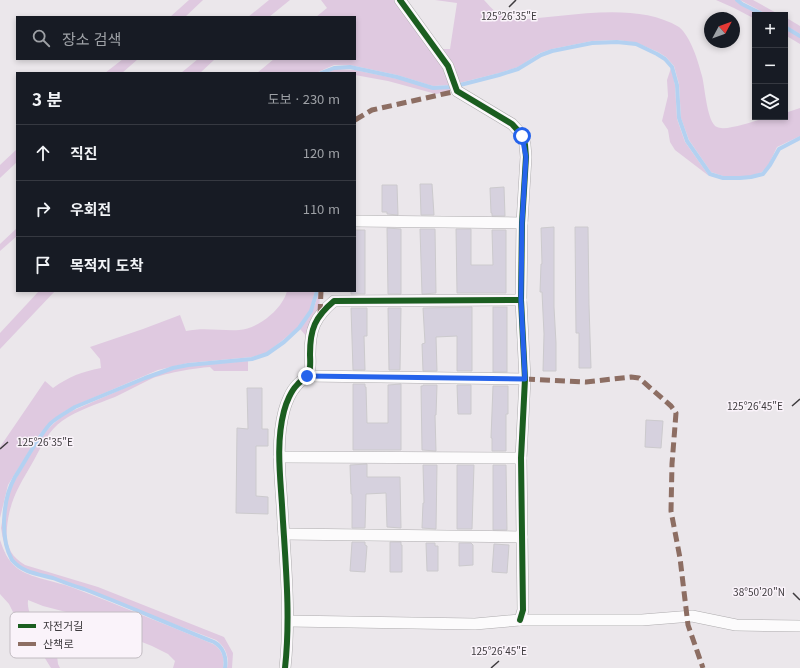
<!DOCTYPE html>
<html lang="ko">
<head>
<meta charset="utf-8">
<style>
  :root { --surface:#171b24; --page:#242831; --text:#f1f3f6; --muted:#9ea1a6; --line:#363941 }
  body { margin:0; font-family:Georgia,"Noto Sans KR",serif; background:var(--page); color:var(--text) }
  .controls { position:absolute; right:12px; top:12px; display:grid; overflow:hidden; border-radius:0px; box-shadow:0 2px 6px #0003 }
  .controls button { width:36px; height:36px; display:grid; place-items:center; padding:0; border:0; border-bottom:1px solid var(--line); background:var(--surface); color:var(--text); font:20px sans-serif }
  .compass { position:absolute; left:704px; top:12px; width:36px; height:36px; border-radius:50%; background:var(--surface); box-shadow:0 2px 6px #0003; rotate:49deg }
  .stop { position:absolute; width:12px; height:12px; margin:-9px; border:3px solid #2563eb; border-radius:50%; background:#fff }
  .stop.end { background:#2563eb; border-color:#fff; box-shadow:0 1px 4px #0008 }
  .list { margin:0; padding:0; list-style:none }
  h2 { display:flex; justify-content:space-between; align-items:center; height:52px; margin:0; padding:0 16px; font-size:17px }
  h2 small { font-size:13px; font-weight:400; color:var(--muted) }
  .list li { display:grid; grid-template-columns:26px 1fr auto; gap:12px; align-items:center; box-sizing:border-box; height:56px; padding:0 16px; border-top:1px solid var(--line) }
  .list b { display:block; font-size:15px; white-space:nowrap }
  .list em { font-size:13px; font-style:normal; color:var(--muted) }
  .icon { flex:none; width:22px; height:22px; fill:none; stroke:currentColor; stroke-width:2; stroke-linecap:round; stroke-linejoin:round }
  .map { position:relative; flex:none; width:800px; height:668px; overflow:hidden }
  .search { position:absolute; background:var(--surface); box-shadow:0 2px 6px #0003; left:16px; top:16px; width:340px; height:44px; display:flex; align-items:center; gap:10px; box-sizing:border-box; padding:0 14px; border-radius:0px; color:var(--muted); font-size:15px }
  .panel { position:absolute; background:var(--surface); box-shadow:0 2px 6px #0003; left:16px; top:72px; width:340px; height:220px; border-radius:0px }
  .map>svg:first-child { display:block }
</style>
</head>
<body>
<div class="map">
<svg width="800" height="668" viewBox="0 0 800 668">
  <rect width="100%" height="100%" fill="#ebe7eb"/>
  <g fill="#dfc9e0">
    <polygon points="189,0 203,0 185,17 170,17"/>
    <polygon points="269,0 290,0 269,17 248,17"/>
    <polygon points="321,0 397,0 445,66 451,85 433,86 397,75 350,65 334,65 316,73 257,73 274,59 355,59 355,17 316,17 327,8"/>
    <path d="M435 0H484C493 10 499 17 513 20 563 18 634 0 679 27 691 37 698 61 702 76 705 87 707 123 717 127 726 132 759 119 770 117 775 116 780 117 785 117V113L800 108V136L777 147 769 164 762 172 751 176H723L711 172 689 140 681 118 679 84 674 66 666 57 658 52 637 43 618 40 592 41 552 49 540 53 518 67 499 73 459 83 441 49H450L457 3Z"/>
    <polygon points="716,0 735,0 742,5 761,15 755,15 755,19 734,8"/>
    <polygon points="740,0 753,0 780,15 768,15"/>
    <polygon points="785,17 800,26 800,34 785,25"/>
    <polygon points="785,28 800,37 800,44 785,35"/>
    <polygon points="123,59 138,59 122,73 105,73"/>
    <polygon points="198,59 215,59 200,73 181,73"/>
    <polygon points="671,68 675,85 677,119 685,142 709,176 675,150 670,142 668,130 662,121 668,96 667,80"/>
    <polygon points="336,69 355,70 398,79 433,89 454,87 455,90 436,94 388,81 355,75 355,73 325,73"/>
    <polygon points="17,149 17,162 0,178 0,165"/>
    <polygon points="17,228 17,236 0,251 0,244"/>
    <polygon points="39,291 55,291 0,349 0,333"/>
    <path d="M287 291H315L310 310 298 327 283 340 266 353 252 357 188 363 158 370 74 406 62 413 50 422 39 435 8 485 0 518V447L45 381 53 388C70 376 81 372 101 368L100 359 90 347 143 329 180 315 186 331C204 327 221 331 239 330 255 329 274 315 282 302 284 299 286 295 287 291Z"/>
    <path d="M318 291H319L320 293 319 314 308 338 300 329C309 316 317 306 318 291Z"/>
    <path d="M248 361V371H214L210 367C195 368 167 373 153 378 140 384 128 391 115 397 97 404 78 410 62 421 49 430 41 447 34 460 20 485 10 498 7 527 5 545 10 556 25 565L98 587 224 637 233 653 232 668H227C230 657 225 646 216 640L137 610 76 585 25 569 14 561 6 549 3 539 1 528 2 522 11 487 41 437 52 425 65 414 159 373 188 366Z"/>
    <path d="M0 540C4 551 7 560 17 568 30 578 55 581 71 587 119 605 166 625 213 644 222 649 225 658 223 668H173L175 661 168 654 152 646 66 612 43 606 28 600C26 617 43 637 56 647L58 664 60 668H51L35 642 16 618 9 604 0 594Z"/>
  </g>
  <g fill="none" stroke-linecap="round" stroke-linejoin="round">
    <g stroke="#b3d1f1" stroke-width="4">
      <polyline points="737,0 742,4 764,15"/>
      <polyline points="785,27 800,36"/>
      <polyline points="321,73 334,68 350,67 397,77 433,88 451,87"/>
      <polyline points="460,85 499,75 518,69 541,55 552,51 592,43 617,42 636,44 657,54 665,59 672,67 677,85 679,118 687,141 710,174 723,178 740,178 751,177 763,174 770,165 779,149 800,138"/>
      <path d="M225 668C227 657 223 647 214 642 171 625 128 606 84 589 74 586 63 582 53 578 38 574 23 573 12 560 0 539 2 500 15 477 26 460 36 440 50 424 57 417 67 412 75 407L145 378 173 368 188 365 252 359 267 354 284 342 299 328 311 311 317 291"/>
    </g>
  </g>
  <g fill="#d6d1de" stroke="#cccacd">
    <polygon points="420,184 432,184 434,215 421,215"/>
    <polygon points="382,185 397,185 398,215 387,214 387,212 382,212"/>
    <polygon points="504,187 505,216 492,216 492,213 491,213 490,188"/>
    <polygon points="554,227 554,307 556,343 556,371 543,371 544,334 542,292 540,292 541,264 542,264 541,228"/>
    <polygon points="575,227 588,227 589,305 591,368 579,368 579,333 576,333"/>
    <polygon points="387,228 401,229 401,294 388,294"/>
    <polygon points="420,229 435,229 436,293 422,294"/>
    <polygon points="456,229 471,229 471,265 493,265 492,230 506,230 506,293 457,293"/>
    <polygon points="355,230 365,230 365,294 351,294 351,291 355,291"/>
    <polygon points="472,307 472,371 457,371 457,336 436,337 437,371 423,371 422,344 425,343 423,308"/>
    <rect x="493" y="307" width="14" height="65"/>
    <polygon points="351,308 367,308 367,336 364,336 365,370 353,370"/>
    <polygon points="388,308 401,308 400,370 389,370"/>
    <polygon points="353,384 365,384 365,387 366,387 367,423 388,423 388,385 401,384 401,450 353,450"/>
    <polygon points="423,385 437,385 436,415 435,415 436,451 422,450 421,386 423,386"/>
    <polygon points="457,385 471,385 471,414 458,414"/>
    <polygon points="493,386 508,386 508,414 506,414 506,451 492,451 492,438 491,438"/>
    <polygon points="247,388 262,388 262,429 268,429 268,446 256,446 256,496 268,497 268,514 236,513 237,428 248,429"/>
    <polygon points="646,420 663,421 661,448 645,447"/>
    <polygon points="367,464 367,477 400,477 401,528 387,527 386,493 366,494 365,528 352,528 352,494 351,494 350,465"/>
    <polygon points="423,465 437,465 436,529 422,528 423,503 424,503"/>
    <polygon points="457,465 474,465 472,529 457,529"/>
    <polygon points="493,465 506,465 507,530 493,530"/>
    <polygon points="352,542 365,542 365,545 367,546 365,572 350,571"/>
    <polygon points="390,542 401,542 401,545 402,545 402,572 390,572"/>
    <polygon points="426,543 435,543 435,546 438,546 438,571 427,571"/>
    <polygon points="459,543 471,543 473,545 473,565 459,566"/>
    <polygon points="494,544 509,545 507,573 492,572"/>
  </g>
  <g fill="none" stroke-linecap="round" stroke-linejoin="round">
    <g stroke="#aeacae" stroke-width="12">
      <g id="minor">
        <polyline points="400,0 448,66 457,91 512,124 523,136 525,145 526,157 522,223 521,300 525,379 521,458 523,610 520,620"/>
        <polyline points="355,221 522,223"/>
        <polyline points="307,376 525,379"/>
        <polyline points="279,457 521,458"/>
        <polyline points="284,534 522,537"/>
        <polyline points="288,621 475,624 520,620 642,620 692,616 736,625 800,626"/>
        <path d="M285 668C291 614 285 559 282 505 280 474 276 442 284 411 286 403 291 391 297 385 301 380 307 378 309 372 311 367 310 359 310 354 310 329 315 317 334 301L521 300"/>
      </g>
    </g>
    <use href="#minor" stroke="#fcfbfc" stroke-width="11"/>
    <g stroke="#8d6e63" stroke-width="5" stroke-dasharray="10 5" stroke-linecap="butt">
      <polyline points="355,120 372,110 457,91"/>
      <polyline points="320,314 321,291"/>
      <polyline points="525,379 586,382 631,377 639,378 671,406 676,413 672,464 671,511 680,558 688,625 703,668"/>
    </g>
    <g stroke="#faf3fa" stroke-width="8">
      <g id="cycleway">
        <polyline points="400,0 448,66 457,91 512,124 523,136 525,145 526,157 522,223 521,300 525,379 521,458 523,610 520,620"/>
        <path d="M285 668C291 614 285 559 282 505 280 474 276 442 284 411 286 403 291 391 297 385 301 380 307 378 309 372 311 367 310 359 310 354 310 329 315 317 334 301L521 300"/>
      </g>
    </g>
    <use href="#cycleway" stroke="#1b5e20" stroke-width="6"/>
  </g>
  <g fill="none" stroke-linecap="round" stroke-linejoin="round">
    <polyline stroke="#2563eb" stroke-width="5" points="307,376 525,379 521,300 522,223 526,157 522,136"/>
  </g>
  <path fill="none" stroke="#3e3b3e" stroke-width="1.5" d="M509 7 516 0M792 406 800 399M0 449 8 442M793 593 800 600M491 668 499 661"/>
  <rect x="10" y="612" width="132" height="46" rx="6" fill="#faf3fa" stroke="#c2bcc2" stroke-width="1"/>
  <rect x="18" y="624" width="18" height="4" fill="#1b5e20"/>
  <rect x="18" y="642" width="18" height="4" fill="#8d6e63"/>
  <g font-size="11" fill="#3e3b3e">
    <text x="43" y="630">자전거길</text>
    <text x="43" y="648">산책로</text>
  </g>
  <g font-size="10" text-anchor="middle" fill="#3e3b3e" stroke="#faf3fa" stroke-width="3" stroke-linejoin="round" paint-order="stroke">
    <text x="509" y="20">125°26'35"E</text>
    <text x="755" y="410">125°26'45"E</text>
    <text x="45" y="446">125°26'35"E</text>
    <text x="759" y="596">38°50'20"N</text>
    <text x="499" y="655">125°26'45"E</text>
  </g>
</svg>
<div class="controls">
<button>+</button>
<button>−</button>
<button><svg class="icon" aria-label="layers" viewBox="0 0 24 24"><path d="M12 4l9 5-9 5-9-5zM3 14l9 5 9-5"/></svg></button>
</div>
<svg class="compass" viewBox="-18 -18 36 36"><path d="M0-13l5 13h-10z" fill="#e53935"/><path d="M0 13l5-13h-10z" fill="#9ea1a6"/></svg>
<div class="stop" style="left:522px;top:136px"></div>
<div class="stop end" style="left:307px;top:376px"></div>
<div class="search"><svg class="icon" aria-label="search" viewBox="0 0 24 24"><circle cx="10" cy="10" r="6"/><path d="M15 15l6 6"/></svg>장소 검색</div>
<section class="panel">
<h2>3 분<small>도보 · 230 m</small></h2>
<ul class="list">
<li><svg class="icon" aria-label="ahead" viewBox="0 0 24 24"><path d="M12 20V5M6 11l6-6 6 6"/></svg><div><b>직진</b></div><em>120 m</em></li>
<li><svg class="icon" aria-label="right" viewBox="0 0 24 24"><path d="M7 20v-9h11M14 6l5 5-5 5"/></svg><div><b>우회전</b></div><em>110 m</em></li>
<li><svg class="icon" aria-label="arrive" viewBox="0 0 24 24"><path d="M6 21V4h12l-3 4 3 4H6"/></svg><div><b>목적지 도착</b></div></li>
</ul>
</section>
</div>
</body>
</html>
